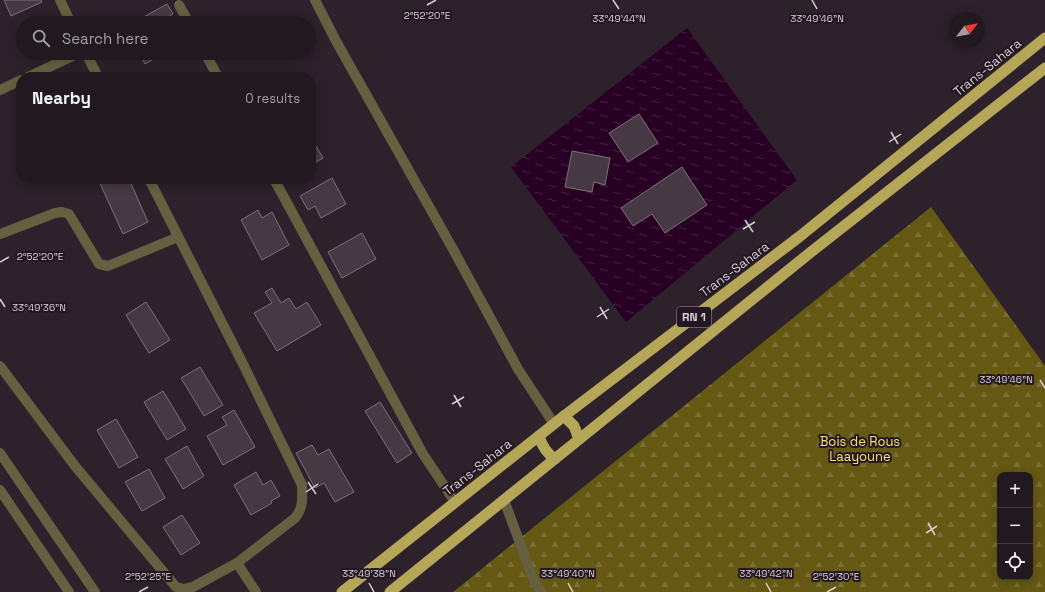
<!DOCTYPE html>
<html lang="en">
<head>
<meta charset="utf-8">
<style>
  :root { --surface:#221920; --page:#2a2229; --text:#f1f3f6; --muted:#a2a0a5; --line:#3f383e }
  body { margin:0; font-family:"Space Grotesk",sans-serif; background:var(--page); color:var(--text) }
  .controls { position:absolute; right:12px; bottom:12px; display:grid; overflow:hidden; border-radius:8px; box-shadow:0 2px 10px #0003 }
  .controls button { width:36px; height:36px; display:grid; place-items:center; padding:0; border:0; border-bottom:1px solid var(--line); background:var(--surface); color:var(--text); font:20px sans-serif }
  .compass { position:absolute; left:949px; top:12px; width:36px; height:36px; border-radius:50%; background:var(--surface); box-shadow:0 2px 10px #0003; rotate:59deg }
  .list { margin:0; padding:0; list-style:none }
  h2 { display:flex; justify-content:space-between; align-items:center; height:52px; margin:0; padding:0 16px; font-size:17px }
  h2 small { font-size:13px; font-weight:400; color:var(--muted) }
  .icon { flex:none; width:22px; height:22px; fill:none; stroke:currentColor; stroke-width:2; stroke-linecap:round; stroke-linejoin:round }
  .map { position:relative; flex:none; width:1045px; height:592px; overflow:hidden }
  .search { position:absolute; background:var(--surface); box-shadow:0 2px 10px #0003; left:16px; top:16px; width:300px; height:44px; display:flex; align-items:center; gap:10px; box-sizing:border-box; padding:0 14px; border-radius:22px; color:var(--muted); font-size:15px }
  .panel { position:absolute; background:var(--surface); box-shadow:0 2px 10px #0003; left:16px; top:72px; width:300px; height:112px; border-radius:16px }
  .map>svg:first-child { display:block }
</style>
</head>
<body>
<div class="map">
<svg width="1045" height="592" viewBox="0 0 1045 592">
  <defs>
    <pattern id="forest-firs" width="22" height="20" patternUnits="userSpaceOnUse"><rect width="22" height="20" fill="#645812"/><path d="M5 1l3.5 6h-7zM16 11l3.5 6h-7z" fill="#796f34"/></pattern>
    <pattern id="water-ripples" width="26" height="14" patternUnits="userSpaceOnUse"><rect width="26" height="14" fill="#280024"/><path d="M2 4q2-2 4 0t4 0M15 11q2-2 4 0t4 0" fill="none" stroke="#462443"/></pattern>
  </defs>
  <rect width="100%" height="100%" fill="#2d212b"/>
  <path fill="url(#forest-firs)" fill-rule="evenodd" d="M931 207 1045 366V592H453ZM1000 475H1030V577H1000Z"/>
  <polygon fill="url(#water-ripples)" points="687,28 797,180 626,322 511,167"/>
  <g fill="#473944" stroke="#7e6f7b">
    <polygon points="4,0 41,0 42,2 11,16"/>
    <polygon points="167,4 173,14 158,23 133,23"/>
    <polygon points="139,53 164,53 145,64"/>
    <polygon points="639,114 658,143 628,162 609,133"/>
    <polygon points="311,138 323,158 311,165"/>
    <polygon points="572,151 610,158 605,185 594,182 592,192 565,187"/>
    <polygon points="682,167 707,205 665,233 652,214 633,226 621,208"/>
    <polygon points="332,178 346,204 321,218 315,206 308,210 300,196"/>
    <polygon points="98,179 129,179 148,222 123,234"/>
    <polygon points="258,210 262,218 272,212 289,245 262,260 241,220"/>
    <polygon points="362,233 376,259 342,278 328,252"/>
    <polygon points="272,288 281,303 289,298 296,309 307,302 321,325 277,351 254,313 272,303 265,292"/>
    <polygon points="146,302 170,340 149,353 126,315"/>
    <polygon points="200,367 223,405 204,416 181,378"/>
    <polygon points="163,391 186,429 167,440 144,402"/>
    <polygon points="380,402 412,453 397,463 365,411"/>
    <polygon points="234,410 255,447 223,465 207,436 227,425 222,417"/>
    <polygon points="116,419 138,457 119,468 97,430"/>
    <polygon points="312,445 318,455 329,449 354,492 335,502 324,483 315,488 296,453"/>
    <polygon points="187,446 204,476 183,489 165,459"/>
    <polygon points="149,469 165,498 142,511 125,482"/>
    <polygon points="256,472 263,485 271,480 280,496 271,501 272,503 251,515 234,485"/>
    <polygon points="182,515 200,543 181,555 163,527"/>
  </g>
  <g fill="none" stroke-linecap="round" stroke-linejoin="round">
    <g stroke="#666040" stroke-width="10">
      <polyline points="60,0 71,23"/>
      <polyline points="315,0 336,41 454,251 518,369 554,424"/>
      <polyline points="179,5 189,23"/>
      <polyline points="86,53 98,77"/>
      <polyline points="205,53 218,77"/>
      <polyline points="28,77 79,53"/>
      <polyline points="0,90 21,80"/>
      <polyline points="274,179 423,454 455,502"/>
      <polyline points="0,234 55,213 62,212 69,214 99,264 108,266 178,237"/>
      <path d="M0 366 75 466 176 587 184 589 193 587 237 563 295 518C304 507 302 498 302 485L243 364 149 179"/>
      <polyline points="0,453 95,592"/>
      <polyline points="0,490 69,592"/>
      <polyline points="504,500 534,581 541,592"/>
      <polyline points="237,563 256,592"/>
    </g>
    <g stroke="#b5a658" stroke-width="11">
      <polyline points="564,416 574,426 579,439"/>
      <path d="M539 436C542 446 546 453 555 459"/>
      <polyline points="342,592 564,416 799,237 1045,38"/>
      <polyline points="390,592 811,252 1045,68"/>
    </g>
  </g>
  <path fill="none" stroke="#d7cfd6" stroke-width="1.5" d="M613 0 619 9M812 0 817 9M427 5 436 0M891 132 898 144M889 142 901 134M745 220 753 232M743 229 755 222M0 262 9 257M0 299 5 307M600 307 607 319M597 317 609 309M1040 380 1045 388M454 395 461 407M452 404 464 397M308 482 316 494M306 492 318 484M928 523 935 535M926 533 937 526M369 583 374 592M568 583 573 592M766 583 771 592M139 592 148 587M827 592 836 587"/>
  <g text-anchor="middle" stroke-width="4" stroke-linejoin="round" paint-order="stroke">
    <rect fill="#231721" stroke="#a198a0" stroke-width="1" x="677" y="307" width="34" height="20" rx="3"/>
    <g font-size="12" font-weight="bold" fill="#d7cfd6">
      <text x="694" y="321">RN 1</text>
    </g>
    <g font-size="13" fill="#d7cfd6" stroke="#231721">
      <text transform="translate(987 67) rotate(-39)" y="5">Trans-Sahara</text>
      <text transform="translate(734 269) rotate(-37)" y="5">Trans-Sahara</text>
      <text transform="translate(477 467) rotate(-38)" y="5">Trans-Sahara</text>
    </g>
    <g font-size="13" fill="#f8e36e" stroke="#231721">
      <text x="860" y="446">Bois de Rous<tspan x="860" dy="15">Laayoune</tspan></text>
    </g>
  </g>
  <g font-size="10" text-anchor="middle" fill="#d7cfd6" stroke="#231721" stroke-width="4" stroke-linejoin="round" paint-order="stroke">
    <text x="427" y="19">2°52'20"E</text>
    <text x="619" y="22">33°49'44"N</text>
    <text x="817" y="22">33°49'46"N</text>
    <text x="40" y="260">2°52'20"E</text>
    <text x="39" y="311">33°49'36"N</text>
    <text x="1006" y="383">33°49'46"N</text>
    <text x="369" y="577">33°49'38"N</text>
    <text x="568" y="577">33°49'40"N</text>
    <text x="766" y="577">33°49'42"N</text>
    <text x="148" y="580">2°52'25"E</text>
    <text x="836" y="580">2°52'30"E</text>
  </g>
</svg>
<div class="controls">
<button>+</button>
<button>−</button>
<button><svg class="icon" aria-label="locate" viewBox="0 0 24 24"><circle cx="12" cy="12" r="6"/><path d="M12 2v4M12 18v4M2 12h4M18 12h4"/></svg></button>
</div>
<svg class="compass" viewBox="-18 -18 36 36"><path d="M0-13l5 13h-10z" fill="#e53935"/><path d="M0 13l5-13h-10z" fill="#a2a0a5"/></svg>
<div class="search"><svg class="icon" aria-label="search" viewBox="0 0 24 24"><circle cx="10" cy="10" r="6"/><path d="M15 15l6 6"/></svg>Search here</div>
<section class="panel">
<h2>Nearby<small>0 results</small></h2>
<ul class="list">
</ul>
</section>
</div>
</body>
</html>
